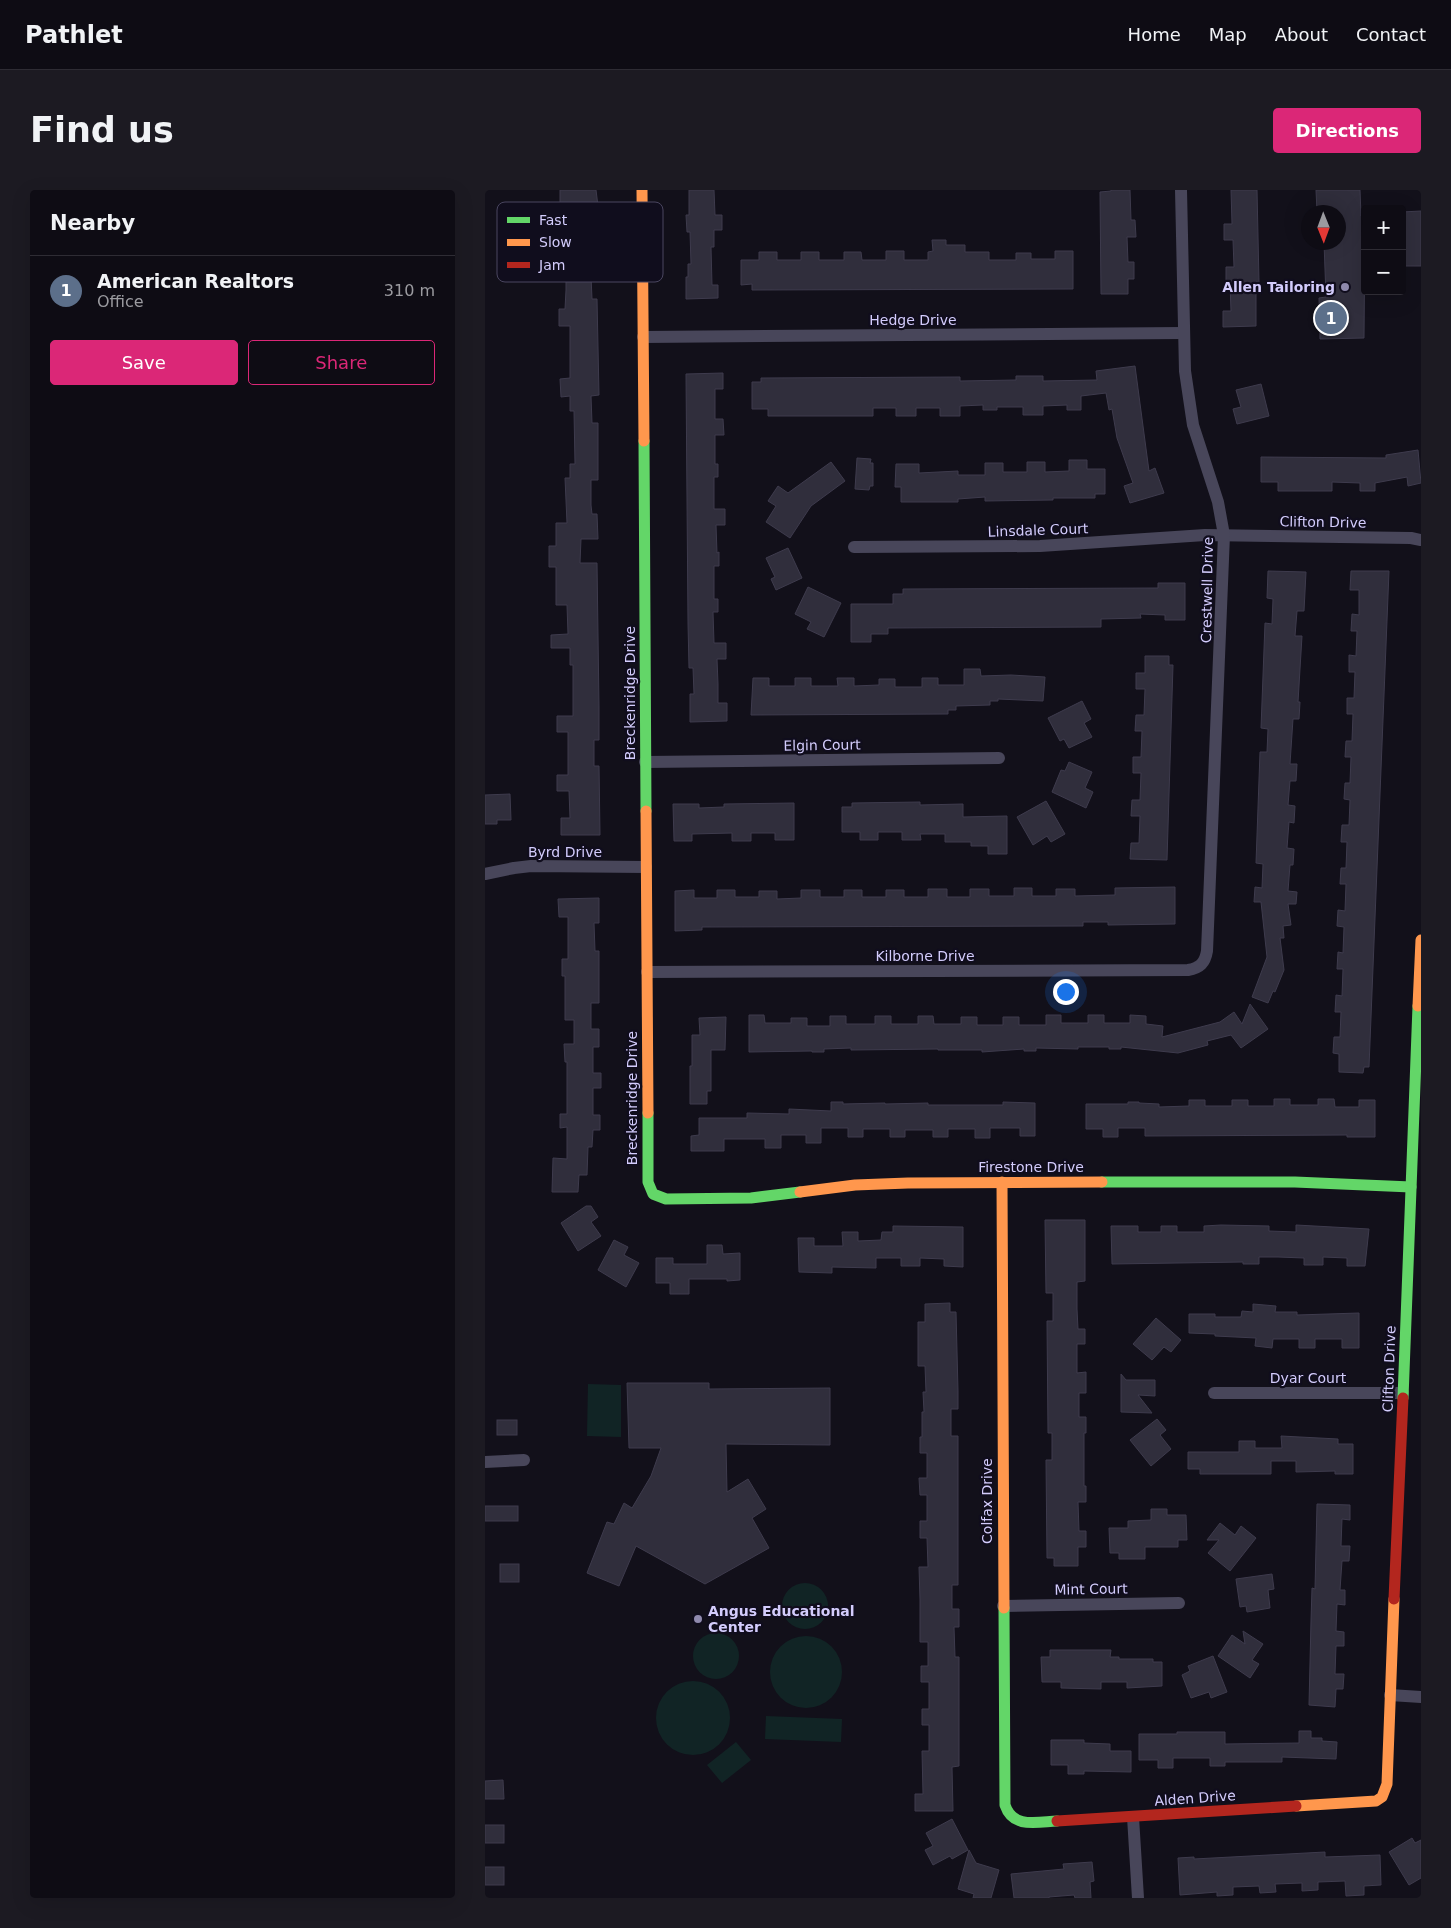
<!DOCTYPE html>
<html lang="en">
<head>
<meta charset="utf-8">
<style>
  :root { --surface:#0e0c14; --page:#1c1a22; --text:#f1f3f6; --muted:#9b9ba0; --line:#2e2c34; --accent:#db2777 }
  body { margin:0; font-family:"DejaVu Sans",sans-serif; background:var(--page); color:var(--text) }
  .controls { position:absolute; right:15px; top:15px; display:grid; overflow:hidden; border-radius:5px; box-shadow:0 5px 20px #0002 }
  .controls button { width:45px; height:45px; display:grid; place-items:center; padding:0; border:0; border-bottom:1px solid var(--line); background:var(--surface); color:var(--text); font:25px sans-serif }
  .compass { position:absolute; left:816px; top:15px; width:45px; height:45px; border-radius:50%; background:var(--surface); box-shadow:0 5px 20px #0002; rotate:179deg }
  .you { position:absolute; left:580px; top:801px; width:18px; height:18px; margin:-12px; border:4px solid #fff; border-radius:50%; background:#1a73e8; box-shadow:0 0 0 8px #1a73e833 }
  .badge { display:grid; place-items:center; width:32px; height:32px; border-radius:50%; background:var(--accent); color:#fff; font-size:16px; font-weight:700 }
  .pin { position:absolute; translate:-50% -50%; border:2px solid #fff; box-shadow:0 1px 5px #0006 }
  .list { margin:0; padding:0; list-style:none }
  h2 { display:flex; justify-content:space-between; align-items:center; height:65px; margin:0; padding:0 20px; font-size:21px }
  h2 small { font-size:16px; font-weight:400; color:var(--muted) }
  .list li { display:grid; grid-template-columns:32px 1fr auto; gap:15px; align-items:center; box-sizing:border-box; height:70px; padding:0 20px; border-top:1px solid var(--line) }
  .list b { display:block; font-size:19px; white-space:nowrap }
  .list p { margin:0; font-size:16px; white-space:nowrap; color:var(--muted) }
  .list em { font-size:16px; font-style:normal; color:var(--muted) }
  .actions { display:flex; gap:10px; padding:15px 20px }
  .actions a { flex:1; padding:11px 0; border:1px solid var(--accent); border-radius:5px; text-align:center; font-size:18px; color:var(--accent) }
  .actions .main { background:var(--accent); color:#fff }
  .map { position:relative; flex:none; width:936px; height:1708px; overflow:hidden; border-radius:5px }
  header { display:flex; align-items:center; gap:30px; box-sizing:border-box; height:70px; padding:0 25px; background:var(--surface); border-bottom:1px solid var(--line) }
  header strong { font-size:24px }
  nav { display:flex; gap:28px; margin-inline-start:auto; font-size:18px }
  .intro { display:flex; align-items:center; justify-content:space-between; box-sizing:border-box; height:120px; padding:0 30px }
  h1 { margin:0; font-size:35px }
  .button { padding:12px 22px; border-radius:5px; background:var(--accent); color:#fff; font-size:18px; font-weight:700 }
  main { display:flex; gap:30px; padding:0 30px }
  aside { flex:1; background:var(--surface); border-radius:5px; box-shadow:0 5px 20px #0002 }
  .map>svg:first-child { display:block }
</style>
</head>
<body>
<header>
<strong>Pathlet</strong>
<nav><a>Home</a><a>Map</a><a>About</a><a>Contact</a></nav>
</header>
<div class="intro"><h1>Find us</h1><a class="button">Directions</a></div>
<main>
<aside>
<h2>Nearby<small></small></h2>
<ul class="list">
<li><span class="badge" style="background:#5c6f8a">1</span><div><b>American Realtors</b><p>Office</p></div><em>310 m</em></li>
</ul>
<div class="actions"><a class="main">Save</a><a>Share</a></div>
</aside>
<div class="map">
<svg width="936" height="1708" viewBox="0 0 936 1708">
  <rect width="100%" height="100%" fill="#12101a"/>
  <g fill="#112425">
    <polygon points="103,1194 136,1195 136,1247 102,1246"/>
    <circle cx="320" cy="1416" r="23"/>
    <circle cx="231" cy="1466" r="23"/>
    <circle cx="321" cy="1482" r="36"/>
    <circle cx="208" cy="1528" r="37"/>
    <polygon points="281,1526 357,1529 356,1552 280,1549"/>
    <polygon points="251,1552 266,1570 237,1593 222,1575"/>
  </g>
  <g fill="#302e3c" stroke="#3e3b4d">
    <polygon points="75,0 111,0 113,16 112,86 106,86 107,109 112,109 114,205 106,206 107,233 113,233 113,290 106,290 106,315 107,324 112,324 113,349 96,349 95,373 112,373 114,517 114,550 109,550 109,576 114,576 115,645 76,645 76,628 85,628 84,601 72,601 72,585 83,585 83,542 72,542 72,526 88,526 88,475 85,475 85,458 66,458 66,445 83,444 82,415 71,415 71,377 64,377 64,356 71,356 71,333 82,333 80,288 85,288 85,274 90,274 89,221 85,221 85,206 76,207 75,189 85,188 85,136 74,136 74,119 80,119 81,100 81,75 74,75 74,59 81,59 81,33 75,33"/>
    <polygon points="204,0 229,0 230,25 237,25 237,40 229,40 229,57 226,57 227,95 233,95 233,108 201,109 201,87 203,87 203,74 206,74 205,42 202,42 201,25 204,25"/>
    <polygon points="626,0 645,0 646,30 650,30 651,47 642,47 643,72 649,72 649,89 643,89 643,104 616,104 615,2 626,1"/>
    <polygon points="746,0 772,0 774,92 771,92 771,136 738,137 738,121 746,121 745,93 741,93 741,77 749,77 748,50 739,50 739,34 747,34"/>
    <polygon points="831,0 875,0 876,26 880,26 879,148 835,149 834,108 841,107 839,52 854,52 854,22 832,22"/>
    <polygon points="936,21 936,76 917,76 917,22"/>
    <polygon points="447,50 461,50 461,55 480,55 480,62 504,62 504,70 531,70 531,63 546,63 546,69 570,69 570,61 588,61 588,99 267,100 267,94 256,95 256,70 274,70 274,62 292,62 292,70 316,70 316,62 334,62 334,70 359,70 359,62 376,62 377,70 401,70 401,61 419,61 419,70 443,70 443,62 448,61"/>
    <polygon points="650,176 664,281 670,278 679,303 645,313 639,296 648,293 632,248 627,219 624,220 621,203 596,206 596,220 582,220 582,215 558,216 558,225 538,225 538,217 512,217 512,220 498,220 498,215 475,216 475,226 455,226 455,218 431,218 431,226 411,226 411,218 388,218 388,226 283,226 283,219 267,219 267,192 276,192 276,188 475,187 475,191 531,190 531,186 558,186 558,191 612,190 611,181"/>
    <polygon points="238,183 238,199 230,199 230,229 238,229 239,245 230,245 230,274 233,274 233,287 229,287 229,319 240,319 240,335 231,335 232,363 234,362 234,376 229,376 229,409 233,409 233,422 228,422 229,453 241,453 241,469 232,469 233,494 233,513 242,513 242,531 205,532 205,504 209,504 208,478 204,478 203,433 201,184"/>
    <polygon points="776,194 784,226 752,234 748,219 756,217 751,200"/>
    <polygon points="933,260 936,293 923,296 922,287 890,293 890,301 875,301 875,293 847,292 847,301 793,301 793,292 776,292 776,267 901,268 901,265"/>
    <polygon points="372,268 386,269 385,273 388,273 388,296 385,296 384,300 370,299"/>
    <polygon points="584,270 602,270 602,279 620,279 620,304 610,304 610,308 568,308 568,310 500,311 500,307 473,309 473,312 416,312 416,297 410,297 411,274 434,274 434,283 473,281 473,285 500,285 500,273 518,273 518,282 542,282 542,272 560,272 560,282 584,281"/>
    <polygon points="346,272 360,291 326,316 305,348 281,332 291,316 283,311 293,296 303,303"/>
    <polygon points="303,358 317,388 291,400 286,389 290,387 281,368"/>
    <polygon points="783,381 821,382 819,421 812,421 810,446 817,446 813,512 815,512 814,529 808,529 805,574 812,574 811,591 805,591 803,615 810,616 809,633 804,632 802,658 809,659 808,675 805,675 803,701 812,702 811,714 803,714 806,735 798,736 799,748 795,748 799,780 790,802 788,801 783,813 767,807 782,767 776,712 769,712 770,697 777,698 778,674 771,673 775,562 782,562 783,539 776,538 780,433 787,434 788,409 782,408"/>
    <polygon points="866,381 904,381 884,877 879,877 878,883 854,882 854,864 848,863 849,847 855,847 856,822 850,822 851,805 857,806 858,779 852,779 853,762 858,763 859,737 852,736 853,720 860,721 861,694 855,694 856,678 861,678 862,652 856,652 857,635 864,635 865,610 859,609 860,593 865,593 866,567 860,567 861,551 867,551 868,524 862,524 862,508 869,508 870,482 864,482 864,465 871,466 872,441 866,441 867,424 874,425 874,400 865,400"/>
    <polygon points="673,393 700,393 700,430 680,430 680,425 655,424 656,428 616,429 616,437 403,438 403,444 386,444 386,452 366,452 366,414 408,414 408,404 418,404 418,399 673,398"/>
    <polygon points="323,397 356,413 339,447 322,439 326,432 310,424"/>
    <polygon points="660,466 684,466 684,475 688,475 682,670 645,669 646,653 654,653 655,626 646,626 647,610 655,610 656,583 648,583 648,567 656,567 657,541 650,541 651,525 659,525 660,499 651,499 651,483 660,483"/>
    <polygon points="479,479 495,479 496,486 526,485 560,487 558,511 513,509 513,511 505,511 505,515 471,516 471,520 463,520 463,524 266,525 268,488 284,488 284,496 310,496 310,488 326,488 326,496 353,496 352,488 369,488 369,496 394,495 394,489 410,489 410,497 437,497 437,488 453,488 453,495 479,495"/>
    <polygon points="597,511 606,529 599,533 607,547 584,558 579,549 575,551 563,528"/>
    <polygon points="584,572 607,582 600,598 608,602 601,618 567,602 576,580 580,581"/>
    <polygon points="25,604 26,630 12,630 12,634 0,634 0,605"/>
    <polygon points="561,611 580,644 566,652 562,646 548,655 532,627"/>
    <polygon points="435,612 435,615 478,614 478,627 522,626 522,664 503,664 503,656 486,656 486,652 460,652 460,644 435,644 436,650 417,650 417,642 393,642 393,650 375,650 375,642 357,642 357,617 367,617 367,613"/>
    <polygon points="309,613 309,650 290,650 290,643 266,643 266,651 247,651 247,643 207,644 207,651 189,651 188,614 214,614 214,618 239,617 239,614"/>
    <polygon points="690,697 690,734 623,735 623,732 598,732 598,736 217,737 217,740 190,741 190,701 209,700 209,708 232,708 232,700 250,700 250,707 274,707 274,701 292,701 292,709 316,708 316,700 335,700 335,707 359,707 359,700 377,700 377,707 401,707 401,700 419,700 419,707 443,707 443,699 462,699 462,707 485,707 485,699 504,699 504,706 529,706 529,698 547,698 547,706 571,706 571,699 590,699 590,706 630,705 630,698"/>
    <polygon points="114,708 114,733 109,733 110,761 114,761 114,813 106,813 106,839 114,839 114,857 108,857 108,883 116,883 116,898 108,898 108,925 115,925 115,940 108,940 107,957 103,957 102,985 94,985 93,1002 67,1002 68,968 82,969 82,937 75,938 75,924 82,924 82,872 80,872 79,854 89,854 89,830 80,830 80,786 77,786 77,769 83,769 83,727 74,727 73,709"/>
    <polygon points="765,814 783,839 756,858 746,845 722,851 723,855 693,863 636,857 636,859 624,859 624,857 593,857 593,859 551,858 551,861 539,861 539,859 497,862 497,860 453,860 453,859 366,860 366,858 339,859 339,862 327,862 327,861 264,862 264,825 279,825 280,833 306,833 306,828 322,828 322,836 345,836 345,826 361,826 361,834 390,834 390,826 406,826 406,834 433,834 433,826 448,826 449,834 476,834 476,827 492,827 492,835 518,835 518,827 534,827 534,835 561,835 561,825 576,825 576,833 603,833 603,825 619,825 619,833 645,833 645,825 661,826 661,834 678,836 677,847 735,832 749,822 757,834"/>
    <polygon points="241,827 240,860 226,860 226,901 222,901 222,914 205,914 205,876 207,876 207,845 215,845 214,828"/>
    <polygon points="789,909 805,909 805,915 833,915 833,909 849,909 850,917 874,917 874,910 890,910 890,947 862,947 862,945 660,946 660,938 633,938 633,947 618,947 618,939 601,939 601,914 643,914 643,912 654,912 654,913 674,914 674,917 704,916 704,910 720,910 720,916 747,916 747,910 763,910 763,916 789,916"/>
    <polygon points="346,912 358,912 358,914 400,913 400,914 443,913 443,915 518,915 518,912 550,913 550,946 535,946 535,938 505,938 505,948 490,948 490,939 463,939 463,947 448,947 448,940 420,940 420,947 405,947 405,939 378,939 378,947 363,947 363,938 336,938 336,953 321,953 321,945 296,945 296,958 280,958 280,949 239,949 239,961 206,961 206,946 214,945 214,928 262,928 262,923 304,924 304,919 346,921"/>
    <polygon points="101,1016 106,1016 113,1027 106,1032 116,1046 93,1061 76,1033"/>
    <polygon points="560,1030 600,1030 600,1091 592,1092 592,1119 593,1139 600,1139 600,1154 592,1154 592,1183 601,1182 601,1203 594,1203 594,1227 601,1227 601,1243 599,1243 599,1296 601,1296 601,1312 593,1312 594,1341 601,1341 601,1357 593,1357 593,1376 569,1376 569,1368 562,1368 561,1270 567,1270 567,1243 563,1243 562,1131 568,1131 568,1103 561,1103"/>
    <polygon points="736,1035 784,1036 784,1041 811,1042 811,1035 884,1039 880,1076 862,1076 862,1068 838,1067 838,1075 819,1075 819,1068 793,1067 774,1067 774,1074 758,1074 758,1072 627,1074 626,1036 653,1036 653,1042 676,1042 676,1036 692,1036 692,1042 719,1042 719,1036"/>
    <polygon points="408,1036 478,1037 478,1077 459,1076 459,1069 435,1068 435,1076 416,1076 416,1068 391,1068 391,1078 347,1077 347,1083 314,1082 313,1048 329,1048 329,1056 358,1056 357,1042 373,1042 373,1051 396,1050 397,1042 408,1042"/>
    <polygon points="129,1050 143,1057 139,1065 154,1073 141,1097 113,1080"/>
    <polygon points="222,1055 237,1055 238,1064 255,1063 255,1090 242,1091 242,1089 204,1089 204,1104 185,1104 185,1093 171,1093 171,1068 188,1068 188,1074 222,1074"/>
    <polygon points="465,1113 465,1122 471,1122 473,1201 473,1219 466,1219 466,1246 473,1246 473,1395 467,1395 467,1419 474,1419 474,1437 469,1437 470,1467 474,1467 474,1576 467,1577 468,1621 430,1621 430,1604 438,1604 437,1561 444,1561 444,1535 437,1535 437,1519 444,1519 444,1492 436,1492 436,1476 443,1476 443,1452 435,1452 435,1410 434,1377 443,1377 442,1348 435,1348 435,1331 442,1331 442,1305 435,1305 434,1288 442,1288 442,1263 435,1263 435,1247 437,1247 437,1222 439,1222 438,1202 441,1202 440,1176 433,1176 433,1132 440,1132 440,1114"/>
    <polygon points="768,1114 791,1116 790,1122 812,1122 812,1125 874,1123 874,1158 857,1158 857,1149 830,1149 830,1158 814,1158 814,1149 788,1149 787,1158 770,1156 771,1148 730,1146 730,1144 704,1143 704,1124 730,1124 730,1127 756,1127 757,1121 768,1122"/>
    <polygon points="671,1128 696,1150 686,1162 679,1157 667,1170 648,1154"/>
    <polygon points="636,1184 641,1190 670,1190 670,1206 653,1205 667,1223 636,1222"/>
    <polygon points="142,1193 224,1193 224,1199 345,1198 345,1255 241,1254 242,1302 263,1289 281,1319 267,1328 284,1358 220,1394 151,1356 134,1396 102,1383 122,1332 129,1334 139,1313 147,1318 166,1286 176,1258 144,1258"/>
    <polygon points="672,1229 681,1240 675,1245 686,1259 666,1276 645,1250"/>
    <rect x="12" y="1230" width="20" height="15"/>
    <polygon points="796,1246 853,1249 853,1254 868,1254 868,1284 850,1284 850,1281 811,1282 811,1271 786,1271 786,1284 715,1284 715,1279 703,1279 703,1262 754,1262 754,1251 770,1251 770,1258 797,1258"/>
    <polygon points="832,1314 865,1315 865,1330 857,1329 856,1356 865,1356 864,1371 857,1371 855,1400 860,1400 860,1415 852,1414 851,1441 859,1442 859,1456 851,1456 850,1484 859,1484 858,1499 851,1499 850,1517 824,1515 826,1431 827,1398 830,1399"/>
    <rect x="0" y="1316" width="33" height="15"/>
    <polygon points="666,1319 682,1319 682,1325 701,1325 702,1350 693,1350 693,1357 660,1357 660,1369 634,1369 634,1363 625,1363 624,1338 643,1338 643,1331 666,1330"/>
    <polygon points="735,1333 750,1345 756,1336 771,1348 745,1381 723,1363 734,1350 722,1350"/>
    <rect x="15" y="1374" width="19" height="18"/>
    <polygon points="787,1384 789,1399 783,1400 785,1418 762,1422 761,1416 755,1417 751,1389"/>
    <polygon points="758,1441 778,1454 767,1470 774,1474 765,1488 733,1466 747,1445 760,1454"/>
    <polygon points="565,1460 626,1460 625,1467 634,1467 634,1469 668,1469 668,1472 677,1472 677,1496 642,1498 642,1492 616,1492 616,1499 576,1498 576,1492 557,1492 556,1467 565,1467"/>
    <polygon points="728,1466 742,1502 726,1508 724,1502 706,1508 697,1485 705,1481 703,1476"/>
    <polygon points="814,1541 826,1541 826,1548 837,1548 837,1551 852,1552 851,1569 797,1567 797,1572 740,1572 740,1576 725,1576 725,1568 688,1568 688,1578 673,1578 673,1570 654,1570 654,1544 692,1544 692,1542 740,1542 740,1554 814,1553"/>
    <polygon points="566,1550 599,1550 599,1553 625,1554 625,1561 646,1561 646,1582 599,1581 599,1584 583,1584 583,1575 566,1575"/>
    <polygon points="18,1590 19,1609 0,1609 0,1591"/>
    <polygon points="467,1629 483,1660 467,1669 465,1666 448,1675 440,1660 448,1656 441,1643"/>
    <rect x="0" y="1635" width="19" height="18"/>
    <polygon points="927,1648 930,1653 936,1650 936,1688 924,1695 904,1662"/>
    <polygon points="484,1660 491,1673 514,1680 506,1708 488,1708 489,1704 473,1699"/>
    <polygon points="840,1662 840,1667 895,1665 896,1695 879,1696 879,1705 861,1706 860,1691 833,1692 833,1700 817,1701 817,1693 790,1694 791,1702 775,1703 774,1696 748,1697 748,1705 732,1706 732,1702 695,1705 693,1668 709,1667 709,1669"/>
    <polygon points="607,1672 609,1691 605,1692 606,1708 590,1708 589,1705 564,1707 564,1708 529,1708 526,1684 579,1679 578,1674"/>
    <rect x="0" y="1677" width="19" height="18"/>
  </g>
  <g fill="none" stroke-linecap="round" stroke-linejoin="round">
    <g stroke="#48465a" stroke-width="12">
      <polyline points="158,147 698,143"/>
      <polyline points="369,357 555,356 720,345 926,348 936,350"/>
      <polyline points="160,572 514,568"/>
      <polyline points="0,684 29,678 46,676 161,677"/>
      <path d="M162 782 703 780C715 778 720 773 722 761L739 345 733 312 708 235 700 181 696 0"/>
      <polyline points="729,1203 918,1203"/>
      <polyline points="0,1272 39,1270"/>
      <polyline points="518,1416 694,1413"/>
      <polyline points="905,1505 936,1507"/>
      <polyline points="648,1627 653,1708"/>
    </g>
    <g stroke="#63d668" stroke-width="11">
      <polyline points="159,251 161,621"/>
      <polyline points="163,923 163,992 168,1004 181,1009 266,1008 315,1002"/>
      <polyline points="617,992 810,992 926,997"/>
      <polyline points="918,1208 933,816"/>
      <path d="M519 1418 520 1615C528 1639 552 1632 572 1631"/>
    </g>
    <g stroke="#ff974d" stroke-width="11">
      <polyline points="157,0 159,251"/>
      <polyline points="161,621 163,923"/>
      <polyline points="933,816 936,750"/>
      <polyline points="517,992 519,1418"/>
      <polyline points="315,1002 370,995 423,993 617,992"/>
      <polyline points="811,1616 891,1611 897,1607 902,1594 909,1409"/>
    </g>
    <g stroke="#b3261e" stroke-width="11">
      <polyline points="909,1409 918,1208"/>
      <polyline points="572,1631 811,1616"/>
    </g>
  </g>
  <g fill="#8f8aad" stroke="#100d1d" stroke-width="2">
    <circle cx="860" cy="97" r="5"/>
    <circle cx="213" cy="1429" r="5"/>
  </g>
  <g text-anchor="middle" stroke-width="4.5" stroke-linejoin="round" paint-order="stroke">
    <g font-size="14" font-weight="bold" fill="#d3ccfc" stroke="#100d1d" text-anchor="end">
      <text x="850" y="102">Allen Tailoring</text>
      <text x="223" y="1426" text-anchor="start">Angus Educational<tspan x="223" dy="16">Center</tspan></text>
    </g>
    <g font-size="14" fill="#d3ccfc" stroke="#100d1d">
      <text x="428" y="135">Hedge Drive</text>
      <text transform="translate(838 332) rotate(1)" y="5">Clifton Drive</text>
      <text transform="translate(553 340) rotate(-2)" y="5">Linsdale Court</text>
      <text transform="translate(722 400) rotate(-89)" y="5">Crestwell Drive</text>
      <text transform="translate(145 503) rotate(-90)" y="5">Breckenridge Drive</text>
      <text transform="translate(337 555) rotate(-1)" y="5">Elgin Court</text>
      <text x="80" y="667">Byrd Drive</text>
      <text x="440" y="771">Kilborne Drive</text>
      <text transform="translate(147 908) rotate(-90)" y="5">Breckenridge Drive</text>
      <text x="546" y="982">Firestone Drive</text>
      <text transform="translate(904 1179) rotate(-88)" y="5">Clifton Drive</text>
      <text x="823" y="1193">Dyar Court</text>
      <text transform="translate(502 1311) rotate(-90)" y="5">Colfax Drive</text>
      <text transform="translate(606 1399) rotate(-1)" y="5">Mint Court</text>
      <text transform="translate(710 1608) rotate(-4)" y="5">Alden Drive</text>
    </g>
  </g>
  <rect x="12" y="12" width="166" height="80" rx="8" fill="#100d1d" stroke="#4a4660" stroke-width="1"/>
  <rect x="22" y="27" width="23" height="6" fill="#63d668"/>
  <rect x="22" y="49" width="23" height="7" fill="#ff974d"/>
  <rect x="22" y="72" width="23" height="6" fill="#b3261e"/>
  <g font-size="14" fill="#d3ccfc">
    <text x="54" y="35">Fast</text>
    <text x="54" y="57">Slow</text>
    <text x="54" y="80">Jam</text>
  </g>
</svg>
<div class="controls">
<button>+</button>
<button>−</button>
</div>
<svg class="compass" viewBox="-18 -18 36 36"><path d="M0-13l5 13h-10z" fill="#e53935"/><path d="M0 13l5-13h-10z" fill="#9b9ba0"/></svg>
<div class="you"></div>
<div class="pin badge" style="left:846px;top:128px;background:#5c6f8a">1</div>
</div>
</main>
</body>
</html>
